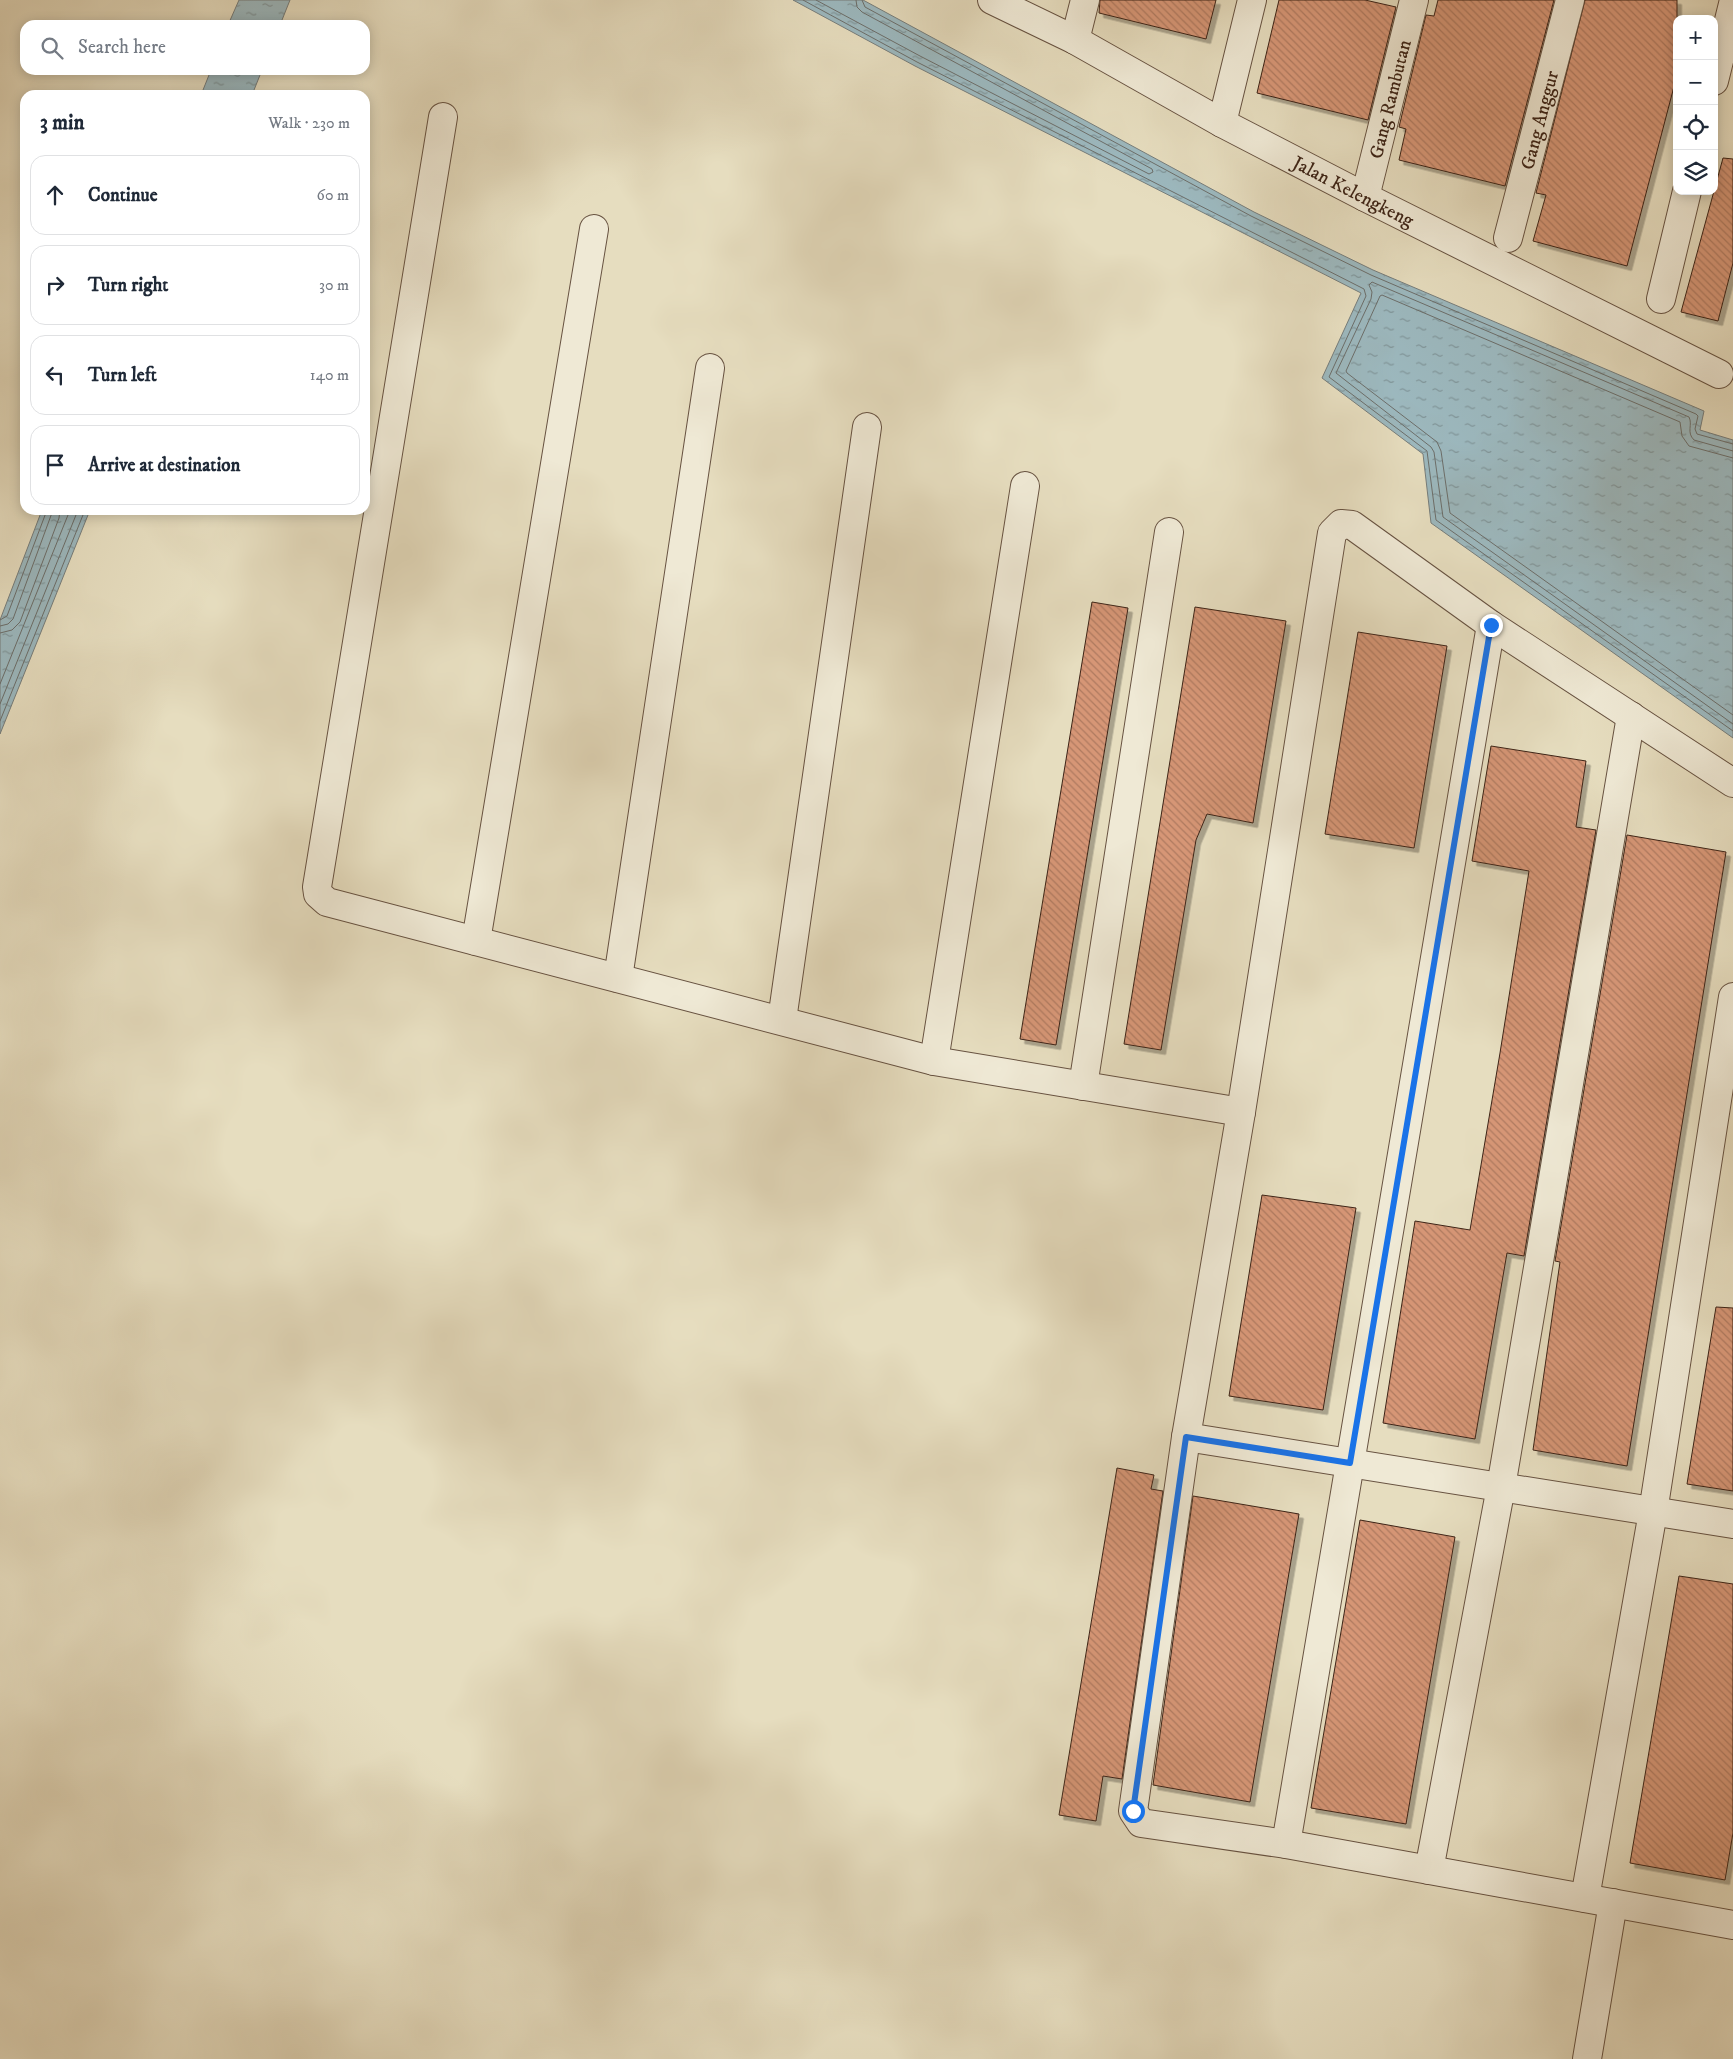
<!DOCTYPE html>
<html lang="en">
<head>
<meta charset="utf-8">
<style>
  :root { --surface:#fff; --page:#f6f6f7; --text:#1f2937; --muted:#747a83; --line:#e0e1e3 }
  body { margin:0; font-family:"IM FELL DW Pica",serif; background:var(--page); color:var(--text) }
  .controls { position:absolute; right:15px; top:15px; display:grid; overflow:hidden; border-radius:10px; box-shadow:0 2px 12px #0003 }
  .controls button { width:45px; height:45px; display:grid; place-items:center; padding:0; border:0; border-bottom:1px solid var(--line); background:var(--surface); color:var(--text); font:25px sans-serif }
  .stop { position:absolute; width:15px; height:15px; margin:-11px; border:4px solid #1a73e8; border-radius:50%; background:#fff }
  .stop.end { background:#1a73e8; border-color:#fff; box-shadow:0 1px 5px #0008 }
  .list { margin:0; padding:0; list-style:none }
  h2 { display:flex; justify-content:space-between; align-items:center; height:65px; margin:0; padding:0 20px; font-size:21px }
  h2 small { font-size:16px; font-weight:400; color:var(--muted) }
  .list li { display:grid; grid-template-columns:32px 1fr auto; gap:15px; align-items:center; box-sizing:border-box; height:80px; margin:0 10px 10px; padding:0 10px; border:1px solid var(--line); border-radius:15px }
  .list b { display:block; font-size:19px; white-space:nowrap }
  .list em { font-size:16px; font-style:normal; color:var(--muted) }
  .icon { flex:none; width:28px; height:28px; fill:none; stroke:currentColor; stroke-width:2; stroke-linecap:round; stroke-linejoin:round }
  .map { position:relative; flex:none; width:1733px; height:2059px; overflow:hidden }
  .search { position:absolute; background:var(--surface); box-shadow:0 2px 12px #0003; left:20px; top:20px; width:350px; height:55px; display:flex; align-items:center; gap:12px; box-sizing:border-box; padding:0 18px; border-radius:15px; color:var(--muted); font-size:19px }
  .panel { position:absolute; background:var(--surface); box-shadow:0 2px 12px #0003; left:20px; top:90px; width:350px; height:425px; border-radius:15px }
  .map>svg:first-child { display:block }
</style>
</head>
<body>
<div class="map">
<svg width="1733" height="2059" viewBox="0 0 1733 2059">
  <defs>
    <pattern id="water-ripples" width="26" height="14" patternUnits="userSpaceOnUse" patternTransform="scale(1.25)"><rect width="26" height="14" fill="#9cb8be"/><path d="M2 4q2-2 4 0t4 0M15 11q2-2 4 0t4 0" fill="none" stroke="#809599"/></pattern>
    <pattern id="building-back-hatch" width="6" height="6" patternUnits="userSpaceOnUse" patternTransform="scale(1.25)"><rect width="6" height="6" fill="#d69676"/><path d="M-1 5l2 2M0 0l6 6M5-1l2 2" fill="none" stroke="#af7a60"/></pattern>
    <filter id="shadow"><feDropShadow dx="4.5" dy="4.5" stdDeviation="0" flood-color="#0004"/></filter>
  </defs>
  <rect width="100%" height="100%" fill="#e6ddbf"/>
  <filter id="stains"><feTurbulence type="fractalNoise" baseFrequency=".004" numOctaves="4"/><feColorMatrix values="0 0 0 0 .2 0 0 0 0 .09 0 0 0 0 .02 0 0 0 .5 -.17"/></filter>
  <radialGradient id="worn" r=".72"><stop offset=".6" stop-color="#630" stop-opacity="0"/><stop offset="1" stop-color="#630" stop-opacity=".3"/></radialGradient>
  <g fill="url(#water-ripples)" stroke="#767d7b">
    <polygon points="239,0 290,0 280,25 228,25"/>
    <polygon points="793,0 863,0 1254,212 1373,270 1704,411 1700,430 1733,440 1733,738 1431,523 1423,454 1322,378 1361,293 915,66"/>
    <polygon points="211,70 262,70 252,95 201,95"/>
    <polygon points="42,510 90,510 0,734 0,620"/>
  </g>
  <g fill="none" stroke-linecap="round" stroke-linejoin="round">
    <g stroke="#6c6e6a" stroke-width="1">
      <polyline points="803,0 917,62 1364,289 1366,296 1329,377 1427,451 1436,520 1733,731"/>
      <polyline points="816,0 920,56 1149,174 1153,172 1152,169 862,12 857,7 856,0"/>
      <polyline points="862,0 865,7 1251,216 1371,275 1696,414 1698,416 1695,429 1697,434 1733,444"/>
      <path d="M1733 451 1694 440C1686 432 1693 425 1689 417L1372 282 1369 285 1372 292 1371 299 1336 373 1431 447 1434 452 1443 517 1733 724"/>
      <polyline points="1733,458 1689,446 1682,436 1680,422 1382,295 1380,296 1346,371 1347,373 1437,442 1441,451 1450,513 1733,715"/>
      <polyline points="0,620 7,616 47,510"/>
      <polyline points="0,626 8,624 13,619 53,510"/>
      <polyline points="0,633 12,630 20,622 59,518 60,510"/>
      <polyline points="0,684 70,510"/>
      <polyline points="0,704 78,510"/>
      <polyline points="0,721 85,510"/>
    </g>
  </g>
  <g fill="url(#building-back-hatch)" stroke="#3d2417" filter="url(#shadow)">
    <polygon points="1100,0 1216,0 1206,39 1099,13"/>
    <polygon points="1279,0 1365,0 1396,7 1368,120 1257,93"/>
    <polygon points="1438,0 1554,0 1505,186 1399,160 1406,129 1399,127 1426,15 1434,16"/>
    <polygon points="1585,0 1677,0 1677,75 1627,266 1533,241 1546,195 1536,193"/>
    <polygon points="1723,158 1733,159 1733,263 1718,321 1681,312"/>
    <polygon points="1092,602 1128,608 1056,1045 1020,1039"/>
    <polygon points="1195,607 1286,621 1253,823 1207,814 1196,840 1161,1050 1124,1044"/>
    <polygon points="1358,632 1447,646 1414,848 1325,834"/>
    <polygon points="1491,746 1586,761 1576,827 1596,830 1524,1256 1507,1253 1475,1439 1383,1423 1415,1221 1470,1230 1500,1053 1529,871 1472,861"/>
    <polygon points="1627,835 1726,852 1627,1466 1533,1450 1560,1262 1555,1261"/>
    <polygon points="1262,1195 1356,1208 1323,1410 1229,1396"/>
    <polygon points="1716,1307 1733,1308 1733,1491 1687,1484"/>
    <polygon points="1117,1468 1154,1475 1151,1489 1163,1491 1122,1779 1103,1776 1096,1821 1059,1815"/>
    <polygon points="1193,1496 1299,1514 1250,1802 1153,1785"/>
    <polygon points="1360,1520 1455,1537 1406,1824 1311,1808"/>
    <polygon points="1679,1576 1733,1584 1733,1833 1725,1880 1630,1863"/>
  </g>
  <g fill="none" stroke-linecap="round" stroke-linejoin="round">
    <g stroke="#675241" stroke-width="30">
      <g id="street">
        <path id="s1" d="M992 0 1075 40 1222 123 1365 197 1719 374"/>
        <polyline points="1075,40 1085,0"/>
        <polyline points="1714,81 1733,4"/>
        <polyline points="443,117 317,887 318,894 327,902 934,1061 1241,1112"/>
        <polyline points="1222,123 1252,0"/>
        <path id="s2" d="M1365 197 1414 0"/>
        <path id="s3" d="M1508 238 1570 0"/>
        <polyline points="1661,299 1687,191"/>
        <polyline points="1733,783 1491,625 1352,525 1341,524 1332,533 1241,1112 1186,1437 1133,1811 1141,1823 1286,1844 1733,1925"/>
        <polyline points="476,941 594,229"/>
        <polyline points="618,978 710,368"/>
        <polyline points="782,1020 867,427"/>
        <polyline points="934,1061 1025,486"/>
        <polyline points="1083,1086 1169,532"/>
        <polyline points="1186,1437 1733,1524"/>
        <polyline points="1286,1844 1491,625"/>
        <polyline points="1429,1870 1501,1487 1631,716"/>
        <polyline points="1585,1898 1653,1512 1733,997"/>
        <polyline points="1587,2059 1613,1903"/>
      </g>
    </g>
    <use href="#street" stroke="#efe9d5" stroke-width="28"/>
  </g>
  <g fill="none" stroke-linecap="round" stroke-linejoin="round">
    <polyline stroke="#1a73e8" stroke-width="6" points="1133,1811 1186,1437 1350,1463 1491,625"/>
  </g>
  <g text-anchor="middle" stroke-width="4" stroke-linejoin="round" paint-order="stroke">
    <g font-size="19" fill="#3d2417" stroke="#efe9d5">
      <text dy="7" stroke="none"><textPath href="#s2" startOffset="101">Gang Rambutan</textPath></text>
      <text dy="7" stroke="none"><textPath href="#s3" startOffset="122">Gang Anggur</textPath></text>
      <text dy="7" stroke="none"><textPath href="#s1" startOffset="409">Jalan Kelengkeng</textPath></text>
    </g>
  </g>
  <rect width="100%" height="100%" filter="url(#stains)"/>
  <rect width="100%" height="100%" fill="url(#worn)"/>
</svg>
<div class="controls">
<button>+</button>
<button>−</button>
<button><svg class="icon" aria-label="locate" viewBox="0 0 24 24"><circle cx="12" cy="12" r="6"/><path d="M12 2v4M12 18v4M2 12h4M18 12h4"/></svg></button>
<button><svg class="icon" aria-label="layers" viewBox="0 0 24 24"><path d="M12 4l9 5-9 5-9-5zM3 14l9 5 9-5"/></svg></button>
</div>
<div class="stop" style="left:1133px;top:1811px"></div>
<div class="stop end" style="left:1491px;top:625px"></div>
<div class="search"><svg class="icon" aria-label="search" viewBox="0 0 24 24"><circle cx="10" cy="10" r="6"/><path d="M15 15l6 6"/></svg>Search here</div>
<section class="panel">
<h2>3 min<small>Walk · 230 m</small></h2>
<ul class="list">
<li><svg class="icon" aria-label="ahead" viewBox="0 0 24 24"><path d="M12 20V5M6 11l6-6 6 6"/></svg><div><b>Continue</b></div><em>60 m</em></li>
<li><svg class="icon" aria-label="right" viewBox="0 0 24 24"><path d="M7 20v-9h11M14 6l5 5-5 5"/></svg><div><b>Turn right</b></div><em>30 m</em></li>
<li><svg class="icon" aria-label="left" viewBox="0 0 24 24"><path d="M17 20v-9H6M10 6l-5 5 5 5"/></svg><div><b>Turn left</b></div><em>140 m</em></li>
<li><svg class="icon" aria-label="arrive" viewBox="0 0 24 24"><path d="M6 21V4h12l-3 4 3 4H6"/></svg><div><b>Arrive at destination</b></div></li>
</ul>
</section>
</div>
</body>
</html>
